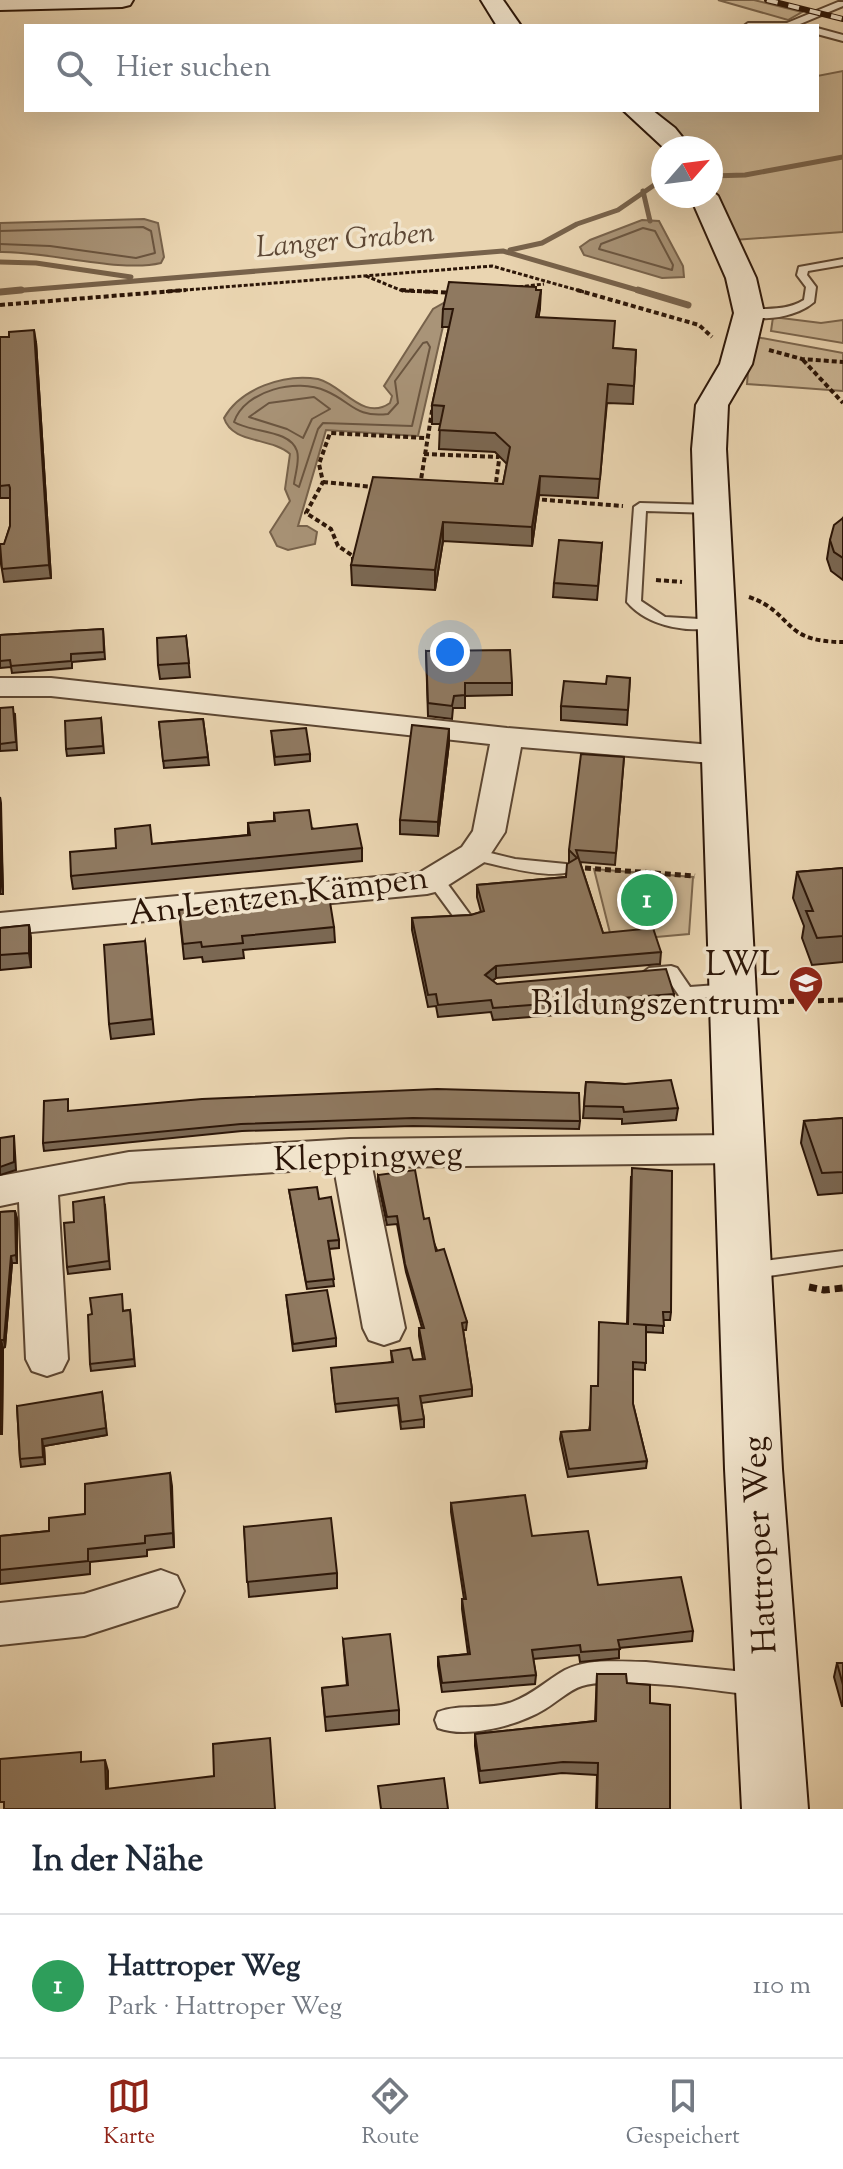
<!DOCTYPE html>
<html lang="de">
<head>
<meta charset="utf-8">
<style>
  :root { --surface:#fff; --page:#f6f6f7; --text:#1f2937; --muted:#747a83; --line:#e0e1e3; --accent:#8f2418 }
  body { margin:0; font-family:"Sorts Mill Goudy",serif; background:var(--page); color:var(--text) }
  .compass { position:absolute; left:651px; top:136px; width:72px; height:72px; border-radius:50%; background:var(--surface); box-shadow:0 8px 32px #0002; rotate:62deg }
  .you { position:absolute; left:450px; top:652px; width:28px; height:28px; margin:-20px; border:6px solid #fff; border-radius:50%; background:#1a73e8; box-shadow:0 0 0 12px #1a73e833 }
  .badge { display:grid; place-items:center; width:52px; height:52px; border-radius:50%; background:var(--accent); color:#fff; font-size:26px; font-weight:700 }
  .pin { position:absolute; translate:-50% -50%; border:4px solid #fff; box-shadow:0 2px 8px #0006 }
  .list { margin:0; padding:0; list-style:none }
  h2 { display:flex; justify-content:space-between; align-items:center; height:104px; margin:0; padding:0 32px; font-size:34px }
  h2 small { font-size:26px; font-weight:400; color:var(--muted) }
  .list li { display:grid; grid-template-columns:52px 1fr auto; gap:24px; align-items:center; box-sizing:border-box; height:144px; padding:0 32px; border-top:2px solid var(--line) }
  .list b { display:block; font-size:30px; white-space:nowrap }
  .list p { margin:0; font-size:26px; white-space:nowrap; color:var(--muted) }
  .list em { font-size:26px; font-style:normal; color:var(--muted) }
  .icon { flex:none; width:44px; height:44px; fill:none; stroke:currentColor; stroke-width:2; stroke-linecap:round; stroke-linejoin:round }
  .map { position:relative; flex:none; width:843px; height:1809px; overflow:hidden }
  .search { position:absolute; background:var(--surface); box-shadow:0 8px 32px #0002; left:24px; right:24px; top:24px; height:88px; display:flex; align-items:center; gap:20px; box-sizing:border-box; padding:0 28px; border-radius:0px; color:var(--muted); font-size:30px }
  .sheet { height:248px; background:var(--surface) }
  nav { display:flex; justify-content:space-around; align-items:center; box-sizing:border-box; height:112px; border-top:2px solid var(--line); background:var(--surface); font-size:22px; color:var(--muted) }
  nav a { display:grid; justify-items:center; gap:4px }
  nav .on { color:var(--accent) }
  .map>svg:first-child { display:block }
</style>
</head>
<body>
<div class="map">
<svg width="843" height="1809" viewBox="0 0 843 1809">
  <rect width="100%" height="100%" fill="#ead5b1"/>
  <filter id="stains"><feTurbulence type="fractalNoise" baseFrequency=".0025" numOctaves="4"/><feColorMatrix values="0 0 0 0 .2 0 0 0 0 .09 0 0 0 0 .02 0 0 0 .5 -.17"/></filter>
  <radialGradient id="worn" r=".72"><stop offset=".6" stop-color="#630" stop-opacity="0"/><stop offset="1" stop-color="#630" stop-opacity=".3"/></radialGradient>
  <g fill="#cab594" stroke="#7b664e" stroke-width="2">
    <polygon points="718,0 754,0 802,12 788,20"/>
    <polygon points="843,71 843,232 734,240 711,192 711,148 686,148 642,110 817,110 817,76"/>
    <polygon points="773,317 821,323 843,320 843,343 771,331"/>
    <polygon points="751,336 843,353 843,391 747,384"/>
    <polygon points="594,869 693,877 689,934 612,941"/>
  </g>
  <g fill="#a99478" stroke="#77624b" stroke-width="2">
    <path d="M144 219 158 223 164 257 161 263C120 273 47 251 0 252V223Z"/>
    <polygon points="642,220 659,221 683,266 684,277 662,278 584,255 580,247 590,240"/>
    <path d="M449 300 418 436 326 430 298 526H307L317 532 315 544 288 550 277 546 270 532 290 501 285 489 290 454C271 437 232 444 224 418 240 389 284 373 318 379 343 385 363 422 390 403L392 396 384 386 433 309Z"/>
  </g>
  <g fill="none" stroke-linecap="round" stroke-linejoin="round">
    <g stroke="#6a5540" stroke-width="2">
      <polygon points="643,228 655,231 673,265 672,270 599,249 601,244"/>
      <polyline points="0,231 143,227 151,231 155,253 136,258 50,246 0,244"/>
      <path d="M427 342 430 347 412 426 323 423 318 429 299 487 294 484C295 474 300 461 297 451 290 429 251 433 234 422 245 390 297 378 326 391 352 402 355 418 388 414L398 403 395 381 423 343Z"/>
      <polygon points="314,397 330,409 312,419 303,438 287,429 249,417 269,403"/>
    </g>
    <g stroke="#77624b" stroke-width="5">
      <polyline points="711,176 745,175 843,157"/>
      <polyline points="643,191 650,221"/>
      <polyline points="510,250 542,243 577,224 618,210 663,179"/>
      <polyline points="0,262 36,263 131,277"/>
      <polyline points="0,292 503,251 644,292"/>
    </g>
    <g stroke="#77624b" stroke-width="7">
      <polyline points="638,290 688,305"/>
      <polyline points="0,292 21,290"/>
    </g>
    <g stroke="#5c4632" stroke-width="4">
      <g id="service">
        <polygon points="838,2 843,2 843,6 800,24 802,26 744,26 748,23 787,23"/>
        <polygon points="817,28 843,35 843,41 817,34"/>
        <path d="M843 259V265L808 271 807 275 816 287 814 302C798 316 762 324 744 313 758 305 781 314 804 300L806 287 797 275 799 267Z"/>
        <path d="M640 503 713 505 719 509 713 513 646 511 641 601 665 617 717 620 724 624 722 627C690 633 649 628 627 602L634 507Z"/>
        <path d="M474 849 515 859 566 864 574 869C559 883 489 863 468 858L466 854Z"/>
        <polygon points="435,874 441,875 471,916 473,920 471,924 459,924 429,883 427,879 429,875"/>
        <polygon points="671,966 677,968 690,987 731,984 739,990 731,996 686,999 680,997 667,978 649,980 641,974 649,968"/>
        <polygon points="843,1251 843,1265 749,1279 742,1276 739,1271 742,1266 749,1263"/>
        <path d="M646 1662 755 1673 763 1677 766 1684 763 1691 755 1695C710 1690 664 1682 619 1683 607 1683 593 1682 582 1686 569 1690 557 1702 545 1709 519 1725 468 1739 438 1728L435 1720 438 1712C461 1703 488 1711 512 1702 532 1695 547 1680 565 1670 589 1658 621 1662 646 1662Z"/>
      </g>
    </g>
    <g stroke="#5c4632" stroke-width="4">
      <g id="minor">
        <polygon points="0,678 51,678 507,728 724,746 735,748 740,755 735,762 724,764 521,747 505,832 486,861 439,891 427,894 0,935 0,913 419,873 462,847 473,831 490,744 51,696 0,696"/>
        <polygon points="738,1135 752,1139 757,1149 752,1159 738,1163 372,1167 405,1328 399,1340 384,1345 369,1340 363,1328 334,1168 129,1182 58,1195 68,1359 62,1371 47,1376 32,1371 26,1359 19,1202 0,1206 0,1176 129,1152 350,1139"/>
        <polygon points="161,1570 177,1576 184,1591 177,1606 84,1636 0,1645 0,1603 84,1594"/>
      </g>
    </g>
    <g stroke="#2c1608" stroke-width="4">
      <g id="secondary">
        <polygon points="0,0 133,0 130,5 122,7 0,10"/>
        <polygon points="481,0 503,0 521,26 497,26"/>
        <polygon points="623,110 652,110 675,128 691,148 664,148"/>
        <polygon points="711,190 718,196 756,278 764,313 752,364 728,405 726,449 782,1469 808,1809 742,1809 725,1469 692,449 696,405 720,364 734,313 726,278 690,196 711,196"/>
      </g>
    </g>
    <g stroke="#2c1608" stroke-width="3" stroke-dasharray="4 2" stroke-linecap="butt">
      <polyline points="366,276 403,291 435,292"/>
      <polyline points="519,287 544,284"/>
      <polyline points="160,292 492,266 584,292"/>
    </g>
    <g stroke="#2c1608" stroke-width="4" stroke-dasharray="5 3" stroke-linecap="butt">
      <polyline points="401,290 453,293"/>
      <polyline points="577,290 699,325 712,337"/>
      <polyline points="0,305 186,290"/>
      <polyline points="769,350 802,359 843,362"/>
      <polyline points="803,360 843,403"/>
      <polyline points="424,454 499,457"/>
      <polyline points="323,482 374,487"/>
      <polyline points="420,486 433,405"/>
      <polyline points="495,490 500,453"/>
      <polyline points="534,499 623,506"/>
      <polyline points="353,562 353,556 338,546 331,529 306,513 323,482 319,464 330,433 426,438"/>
      <polyline points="656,580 682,582"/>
      <path d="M749 597C795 613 780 642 843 642"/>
    </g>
    <g stroke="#2c1608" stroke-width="5" stroke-dasharray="6 4" stroke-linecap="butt">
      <polyline points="585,868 695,876"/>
      <polyline points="768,1002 843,1000"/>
    </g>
    <polyline stroke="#2c1608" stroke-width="7" stroke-dasharray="8 5" stroke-linecap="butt" points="809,1287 824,1290 843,1288"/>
    <use href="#service" fill="#f1e4cc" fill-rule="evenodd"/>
    <use href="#minor" fill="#f1e4cc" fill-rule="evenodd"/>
    <use href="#secondary" fill="#f1e4cc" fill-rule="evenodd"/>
    <g stroke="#2c1608" stroke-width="6">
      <polyline id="rail" points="767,0 843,19"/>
    </g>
    <use href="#rail" stroke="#f1e4cc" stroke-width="4" stroke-dasharray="11" stroke-linecap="butt"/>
  </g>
  <g fill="#7b6853" stroke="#2c1608" stroke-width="2">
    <polygon points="536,290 540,308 538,317 613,348 636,350 633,404 607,403 598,498 539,495 532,546 443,541 435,590 352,585 351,565 503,484 507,464 495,452 439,449 440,424 432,424 432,405 449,327 442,327 443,309"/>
    <polygon points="0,337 9,337 36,342 51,578 4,582 0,558 10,526 10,498 0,498"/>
    <polygon points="843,518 843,580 831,571 827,559 830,540"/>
    <polygon points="602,543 597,600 553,597 554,583"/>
    <polygon points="103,629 105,659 72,662 72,668 12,673 11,667 0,668 0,635"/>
    <polygon points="186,636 190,677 160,679 158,665"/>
    <polygon points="426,651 512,683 512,695 465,696 465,708 453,708 452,719 428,716"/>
    <polygon points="630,678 627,725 561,720 561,706 606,684"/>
    <polygon points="0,708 15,714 17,750 0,751"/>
    <polygon points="101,718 104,753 67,756 66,749"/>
    <polygon points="203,719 209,765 164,768 159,722"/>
    <polygon points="272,738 310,754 310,761 275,765"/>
    <polygon points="449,743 438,836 400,834 400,820"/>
    <polygon points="624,757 615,865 580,862 603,933 661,952 660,964 496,978 492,981 497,984 674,994 673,1006 493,1020 491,1012 438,1017 436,1006 428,1007 412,930 412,918 471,915 481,912 477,897 477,885 566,877 569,863 569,850"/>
    <polygon points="0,797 3,894 0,894"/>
    <polygon points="274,813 362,848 362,861 73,889 71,876 152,844 248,835 248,823 274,821"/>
    <polygon points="843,868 843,962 812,965 802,938 804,926 793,898 797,872"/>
    <polygon points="179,910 334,927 335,942 243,950 244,958 203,962 202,957 184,959"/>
    <polygon points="29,925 31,939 31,967 0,970 0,928"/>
    <polygon points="145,941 154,1034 111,1039 109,1024"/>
    <polygon points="586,1082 625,1084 678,1108 676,1120 622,1124 622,1119 583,1118"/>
    <polygon points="69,1111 580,1121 579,1129 413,1126 242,1131 44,1151 43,1143"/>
    <polygon points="843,1118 843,1193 818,1195 801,1143 804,1121"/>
    <polygon points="378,1175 424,1219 467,1322 466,1330 463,1330 472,1389 472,1396 421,1403 424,1419 424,1427 401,1429 398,1405 336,1412 332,1376 392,1362 391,1351 413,1360 423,1359 419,1336 419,1328 422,1328 406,1272 397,1224 387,1225 378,1182"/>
    <polygon points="631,1176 671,1312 670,1320 663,1320 663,1333 646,1332 645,1370 633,1369 633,1404 647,1461 646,1468 568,1477 560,1439 561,1432 589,1430 598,1386 627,1324"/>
    <polygon points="289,1190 319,1199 339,1240 339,1248 329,1249 334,1286 307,1289"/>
    <polygon points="105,1205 110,1269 68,1274 67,1267 74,1222"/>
    <polygon points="15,1211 17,1219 17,1263 12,1263 5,1347 3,1348 2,1434 0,1434 0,1212"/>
    <polygon points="287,1302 336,1338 336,1346 293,1351"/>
    <polygon points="130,1310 135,1366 91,1371 90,1364 124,1311"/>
    <polygon points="17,1406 107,1435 44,1446 45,1464 21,1467 20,1459"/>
    <polygon points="170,1473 174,1547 147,1550 147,1556 90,1562 90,1574 0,1584 0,1536 49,1531"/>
    <polygon points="451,1503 532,1536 598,1585 693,1631 692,1641 619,1648 619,1658 580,1662 579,1655 533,1659 536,1675 535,1684 442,1692 438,1666 438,1657 468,1654 462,1609 462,1599 464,1599 451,1512"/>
    <polygon points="244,1527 337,1573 337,1588 249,1597"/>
    <polygon points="343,1639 399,1710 399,1724 326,1731 322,1688 347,1686"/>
    <polygon points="837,1663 843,1663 843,1706 842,1706 834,1677"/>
    <polygon points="597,1674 627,1683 650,1703 670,1809 596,1809 597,1775 562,1773 480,1783 475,1746 475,1734 595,1721"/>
  </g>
  <g fill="#645543" stroke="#2c1608" stroke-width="2">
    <polygon points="541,290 540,308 536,335 536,317"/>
    <polygon points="34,330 36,342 51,578 49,565"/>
    <polygon points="540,476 539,495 532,546 532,527"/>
    <polygon points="443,522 443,541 435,590 435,570"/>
    <polygon points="449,729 449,743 438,836 438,822"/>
    <polygon points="0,797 1,803 3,894 1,879"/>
    <polygon points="29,925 31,939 31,967 29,953"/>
    <polygon points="496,966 496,978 485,987 485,975"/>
    <polygon points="14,1136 16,1170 0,1175 0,1167"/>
    <polygon points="15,1211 17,1219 17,1263 16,1255"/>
    <polygon points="11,1256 12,1263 5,1347 4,1340"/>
    <polygon points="1,1340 3,1348 2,1434 0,1426"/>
    <polygon points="102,1392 107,1435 44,1446 45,1464 42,1439"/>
    <polygon points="170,1473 172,1486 174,1547 173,1533"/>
    <polygon points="105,1760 108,1771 108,1800 106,1789"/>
  </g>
  <g fill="#8f7960" stroke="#2c1608" stroke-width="2">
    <polygon points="449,282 536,287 536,290 541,290 536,317 615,321 613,348 636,350 634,386 608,384 600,479 540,476 532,527 443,522 435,570 351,565 373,477 503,484 510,447 495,433 439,430 444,406 432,405 453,309 443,309"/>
    <polygon points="34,330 49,565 2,569 0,544 4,544 10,526 10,488 9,485 0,486 0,337 9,337 9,332"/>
    <polygon points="843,518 843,558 834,552 830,540 834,525"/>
    <polygon points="559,540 602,543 598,586 554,583"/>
    <polygon points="103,629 104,652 71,654 71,661 11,666 10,660 0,661 0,635"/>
    <polygon points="186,636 189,663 158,665 157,638"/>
    <polygon points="510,650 512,683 465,683 465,695 454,696 452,706 428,703 426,651"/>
    <polygon points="607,676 630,678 628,710 561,706 564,681 606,684"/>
    <polygon points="13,707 16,742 0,744 0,708"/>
    <polygon points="101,718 103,746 66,749 65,721"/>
    <polygon points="203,719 208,757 163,761 159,722"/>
    <polygon points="412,725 449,729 438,822 400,820"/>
    <polygon points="306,728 310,754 275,757 271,731"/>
    <polygon points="581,754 624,757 616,853 576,850 603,933 653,928 661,952 496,966 485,975 497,984 666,969 674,994 493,1008 491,1000 438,1005 436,994 428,995 412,918 471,915 484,911 477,885 566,877 567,864 577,858 569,850"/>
    <polygon points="309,810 312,829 357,824 362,848 71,876 70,852 116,848 115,829 150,825 152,844 220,838 250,835 248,823 275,821 274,813"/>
    <polygon points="843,868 843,936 817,938 806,911 813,911 797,872"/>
    <polygon points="329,896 334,927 242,936 243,943 202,947 201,942 183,944 179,910"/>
    <polygon points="29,925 29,953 0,955 0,928"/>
    <polygon points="145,941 152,1019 109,1024 104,945"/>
    <polygon points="671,1080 678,1108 624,1112 623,1107 584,1106 586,1082 625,1084"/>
    <polygon points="437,1089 579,1093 580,1121 413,1118 241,1124 43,1143 44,1101 68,1099 68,1111 202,1099"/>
    <polygon points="843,1118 843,1172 822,1173 804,1121"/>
    <polygon points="14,1136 14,1162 0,1167 0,1138"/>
    <polygon points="632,1168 672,1171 671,1312 663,1312 664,1326 633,1324 646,1325 646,1363 633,1362 633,1404 647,1461 569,1469 561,1432 590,1430 591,1386 598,1386 599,1322 628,1324"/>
    <polygon points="415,1170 424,1219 429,1218 436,1251 444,1249 467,1322 462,1323 472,1389 420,1396 424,1419 401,1422 398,1398 335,1404 331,1368 393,1362 391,1351 410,1348 413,1360 425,1359 419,1328 424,1328 405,1264 397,1216 387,1217 378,1175"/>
    <polygon points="317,1187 319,1199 331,1197 339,1240 328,1241 334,1279 306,1282 289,1190"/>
    <polygon points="104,1197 109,1261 67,1267 64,1223 74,1222 73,1202"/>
    <polygon points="15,1211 16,1255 11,1256 4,1340 1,1340 0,1426 0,1212"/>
    <polygon points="327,1290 336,1338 293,1344 286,1295"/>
    <polygon points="122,1294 123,1311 130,1310 134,1359 90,1364 88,1315 92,1314 90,1298"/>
    <polygon points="102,1392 106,1428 42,1439 43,1457 20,1459 17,1406"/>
    <polygon points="170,1473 173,1533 145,1536 145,1543 88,1549 88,1561 0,1570 0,1536 49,1531 49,1518 85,1514 85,1484"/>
    <polygon points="525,1495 532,1536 588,1531 598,1585 681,1577 693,1631 618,1640 620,1649 581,1652 580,1645 532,1650 536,1675 442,1683 438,1657 470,1654 462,1599 466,1599 451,1503"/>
    <polygon points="331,1518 337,1573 247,1582 244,1527"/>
    <polygon points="390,1634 399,1710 325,1717 322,1688 348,1685 343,1639"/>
    <polygon points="837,1663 843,1663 843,1685"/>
    <polygon points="597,1674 626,1674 627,1683 650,1685 650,1703 670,1705 670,1809 597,1809 598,1763 563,1762 480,1771 475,1734 596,1721"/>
    <polygon points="270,1738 275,1809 4,1809 4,1802 0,1802 0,1759 81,1752 81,1762 105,1760 106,1789 214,1776 213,1744"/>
    <polygon points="444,1778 448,1809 381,1809 378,1786"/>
  </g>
  <defs>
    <g id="school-pin" transform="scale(1.8)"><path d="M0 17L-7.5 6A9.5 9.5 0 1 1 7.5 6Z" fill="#8f2418" stroke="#f1e4cc"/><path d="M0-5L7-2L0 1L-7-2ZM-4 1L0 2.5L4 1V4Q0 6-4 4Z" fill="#fff"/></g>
  </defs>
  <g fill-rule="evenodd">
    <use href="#school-pin" x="806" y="983"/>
  </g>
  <g text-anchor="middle" stroke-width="7" stroke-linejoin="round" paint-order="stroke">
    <g font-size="30" font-style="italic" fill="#5e4835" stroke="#f1e4cc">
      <text transform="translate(345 239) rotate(-5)" y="10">Langer Graben</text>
    </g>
    <g font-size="34" fill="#2c1608" stroke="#f1e4cc">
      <text transform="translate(278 894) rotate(-7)" y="12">An Lentzen Kämpen</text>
      <text transform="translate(368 1155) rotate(-2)" y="12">Kleppingweg</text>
      <text transform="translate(758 1545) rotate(-93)" y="12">Hattroper Weg</text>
    </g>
    <g font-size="34" fill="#2c1608" stroke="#f1e4cc" text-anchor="end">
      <text x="780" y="975">LWL<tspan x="780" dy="39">Bildungszentrum</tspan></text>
    </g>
  </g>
  <rect width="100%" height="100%" filter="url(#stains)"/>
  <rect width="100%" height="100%" fill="url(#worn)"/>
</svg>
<svg class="compass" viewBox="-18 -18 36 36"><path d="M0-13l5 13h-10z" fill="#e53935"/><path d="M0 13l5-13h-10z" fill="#747a83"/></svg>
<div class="you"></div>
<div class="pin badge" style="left:647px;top:900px;background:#2e9e5b">1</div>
<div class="search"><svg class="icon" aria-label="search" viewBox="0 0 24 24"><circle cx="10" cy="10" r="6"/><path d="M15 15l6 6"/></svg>Hier suchen</div>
</div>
<section class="sheet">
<h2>In der Nähe<small></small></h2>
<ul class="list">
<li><span class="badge" style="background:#2e9e5b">1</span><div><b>Hattroper Weg</b><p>Park · Hattroper Weg</p></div><em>110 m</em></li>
</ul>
</section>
<nav>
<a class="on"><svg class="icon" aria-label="map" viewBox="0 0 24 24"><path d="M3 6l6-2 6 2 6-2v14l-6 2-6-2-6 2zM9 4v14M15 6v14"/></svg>Karte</a>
<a><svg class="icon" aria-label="directions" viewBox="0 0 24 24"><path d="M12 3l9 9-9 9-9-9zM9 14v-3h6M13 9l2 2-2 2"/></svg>Route</a>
<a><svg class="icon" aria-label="saved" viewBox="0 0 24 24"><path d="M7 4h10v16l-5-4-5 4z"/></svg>Gespeichert</a>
</nav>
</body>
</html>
